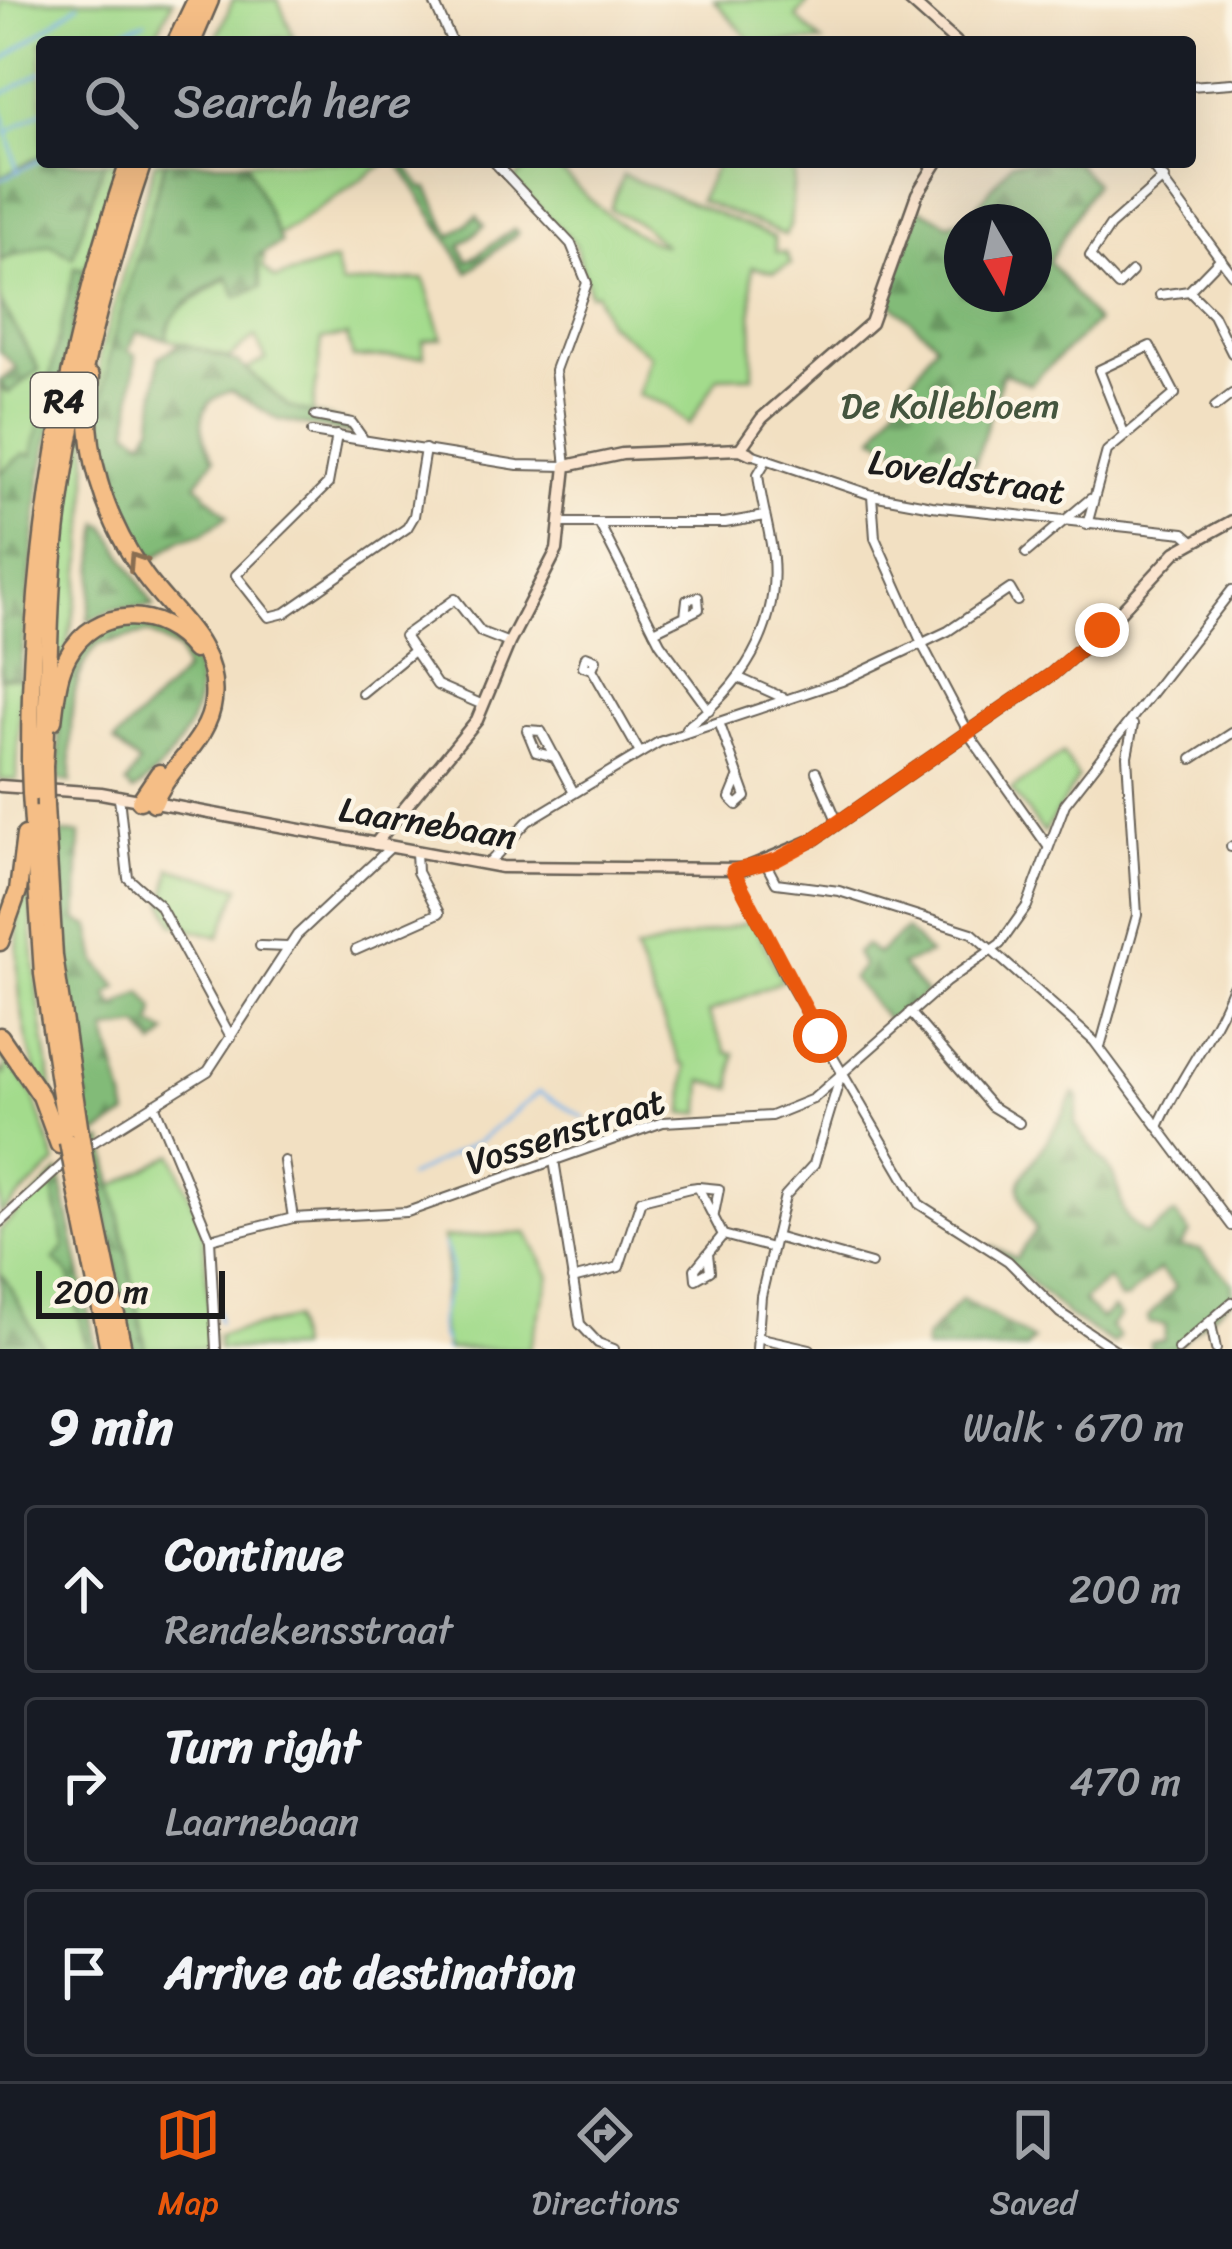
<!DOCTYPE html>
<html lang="en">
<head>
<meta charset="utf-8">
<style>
  :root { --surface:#171b24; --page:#242831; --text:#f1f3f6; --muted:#9ea1a6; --line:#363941; --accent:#ea580c }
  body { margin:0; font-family:Sriracha,sans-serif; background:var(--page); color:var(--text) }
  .compass { position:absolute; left:944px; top:204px; width:108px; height:108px; border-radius:50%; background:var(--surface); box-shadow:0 12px 48px #0002; rotate:171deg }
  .scale { position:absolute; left:36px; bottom:30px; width:189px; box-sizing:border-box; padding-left:12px; border:6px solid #1c1c1c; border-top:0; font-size:33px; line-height:42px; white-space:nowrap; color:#1c1c1c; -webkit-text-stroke:9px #fcf5e5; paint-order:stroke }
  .stop { position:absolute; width:36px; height:36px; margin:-27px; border:9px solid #ea580c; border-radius:50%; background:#fff }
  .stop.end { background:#ea580c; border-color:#fff; box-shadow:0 3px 12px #0008 }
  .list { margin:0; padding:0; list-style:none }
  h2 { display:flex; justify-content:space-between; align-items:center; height:156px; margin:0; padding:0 48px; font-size:51px }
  h2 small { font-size:39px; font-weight:400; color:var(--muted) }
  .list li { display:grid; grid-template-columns:78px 1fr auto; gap:36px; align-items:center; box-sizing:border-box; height:168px; margin:0 24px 24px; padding:0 24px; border:3px solid var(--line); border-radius:12px }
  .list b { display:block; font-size:45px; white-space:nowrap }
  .list p { margin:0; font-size:39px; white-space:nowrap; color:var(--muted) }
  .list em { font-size:39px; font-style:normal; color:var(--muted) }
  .icon { flex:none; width:66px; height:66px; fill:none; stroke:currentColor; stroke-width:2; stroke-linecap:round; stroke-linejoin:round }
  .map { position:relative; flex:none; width:1232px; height:1349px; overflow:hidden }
  .search { position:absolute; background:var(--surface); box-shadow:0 12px 48px #0002; left:36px; right:36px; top:36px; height:132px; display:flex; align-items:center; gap:30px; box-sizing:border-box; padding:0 42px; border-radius:12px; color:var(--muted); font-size:45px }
  .sheet { height:732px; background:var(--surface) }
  nav { display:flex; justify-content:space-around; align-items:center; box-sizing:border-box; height:168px; border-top:3px solid var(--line); background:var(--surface); font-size:33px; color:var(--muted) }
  nav a { display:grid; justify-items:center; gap:6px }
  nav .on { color:var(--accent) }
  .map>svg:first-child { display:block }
</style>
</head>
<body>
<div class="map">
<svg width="1232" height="1349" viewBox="0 0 1232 1349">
  <defs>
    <pattern id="forest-firs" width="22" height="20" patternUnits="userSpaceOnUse" patternTransform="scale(3)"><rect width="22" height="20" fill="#82bb78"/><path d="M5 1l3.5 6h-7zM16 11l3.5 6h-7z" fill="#6a9762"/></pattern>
  </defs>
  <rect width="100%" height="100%" fill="#fcf5e5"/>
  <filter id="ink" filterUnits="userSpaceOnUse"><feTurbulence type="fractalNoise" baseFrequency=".00833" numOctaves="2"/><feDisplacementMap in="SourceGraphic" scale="24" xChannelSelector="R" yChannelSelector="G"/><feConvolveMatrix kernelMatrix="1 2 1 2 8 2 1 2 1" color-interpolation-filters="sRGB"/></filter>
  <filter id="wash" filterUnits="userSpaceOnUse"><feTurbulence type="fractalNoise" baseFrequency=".004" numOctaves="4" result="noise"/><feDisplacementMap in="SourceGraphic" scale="48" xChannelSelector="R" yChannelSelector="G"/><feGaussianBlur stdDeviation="2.7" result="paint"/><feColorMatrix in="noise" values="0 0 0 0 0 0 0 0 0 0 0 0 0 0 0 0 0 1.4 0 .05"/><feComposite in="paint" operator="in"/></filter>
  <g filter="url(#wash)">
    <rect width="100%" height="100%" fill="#f2e0c2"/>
    <g fill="#a3db8c" stroke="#607c54" stroke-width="3">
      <polygon points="0,0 173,0 154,39 160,42 42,42 42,155 0,178"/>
      <polygon points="233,0 278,0 294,38 215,42"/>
      <polygon points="714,0 810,0 796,17 822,42 752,42"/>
      <polygon points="104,162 120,162 85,270 76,267 32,456 0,473 0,386 3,391 39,370 0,301 0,260 50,244 72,257"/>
      <polygon points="155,162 165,162 111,346 97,438 100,355"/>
      <polygon points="246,162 387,162 278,236"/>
      <path d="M533 162H552C585 195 616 230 665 246L642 225 610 209 623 175 774 237 776 252 786 253 791 264 774 272 752 267 753 376 718 377 689 425 667 405 638 395 650 355 607 322 596 293 590 294 575 244 513 181Z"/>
      <polygon points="718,162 795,162 790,226 785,235 699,200"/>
      <polygon points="264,254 263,267 275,279 335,261 341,285 424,279 442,338 423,341 424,356 353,358 347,336 322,339 312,418 289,407 247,369 266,359 255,337 229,358 167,339 166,323 173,314"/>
      <path d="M85 400C94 498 83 601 53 695L63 539Z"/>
      <polygon points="1,677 20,678 17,780 0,780"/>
      <polygon points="1063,753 1078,778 1044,833 1011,790"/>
      <path d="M27 865 37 992 58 1127C18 1043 7 957 27 865Z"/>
      <polygon points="171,868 240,887 219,937 174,924 164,903"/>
      <polygon points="753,921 782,981 708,1013 727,1053 734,1053 732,1088 703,1081 701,1113 684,1114 686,1065 681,1064 635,951"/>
      <polygon points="0,1045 34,1097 56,1163 0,1215 0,1069 5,1074 6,1063 0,1059"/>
      <polygon points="173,1154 203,1229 212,1349 146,1349 112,1187"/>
      <polygon points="59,1171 62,1184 53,1189 65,1248 54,1260 69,1273 87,1349 44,1349 0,1273 0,1230"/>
      <path d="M527 1233 550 1276 529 1349H447C431 1314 455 1277 443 1238Z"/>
      <polygon points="293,1319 297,1349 218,1349 218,1335"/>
    </g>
    <g fill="url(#forest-firs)" stroke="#4f6c4a" stroke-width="3" fill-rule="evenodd">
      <polygon points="42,155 42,162 104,162 73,257 50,244 0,260 0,178"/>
      <path d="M165 162H246L281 243 257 257 261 287 237 297 227 276C204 293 166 308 167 339L137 332 128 351 136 355 129 430 144 440 153 424 159 357 182 343 239 363 289 407 350 424 358 435 279 420 231 391C193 402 198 432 214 459L196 484 228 516 202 534 181 539 145 565 116 506 97 438 111 346Z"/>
      <polygon points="398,162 405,163 422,188 428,188 451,236 477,216 484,226 460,246 468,261 514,229 518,233 468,272"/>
      <path d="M1012 162H1075L1095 183 1049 261 1096 322 1030 384 1003 373 975 464 914 455 874 437 936 343 889 301 918 208 949 224 970 215ZM962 222H1034V294H962Z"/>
      <polygon points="75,267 85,270 40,482 20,678 1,677 0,473 23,454 32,455"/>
      <polygon points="0,301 39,370 8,393 0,381 17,368 0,351"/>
      <polygon points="100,523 106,526 154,607 114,609 88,621"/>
      <path d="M119 623C130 624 146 623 156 626 163 629 172 639 178 644 228 686 175 763 133 792L126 784 139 764 114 742 185 671 179 651 149 633 98 644C65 684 71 732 71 782L59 780C60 707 47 663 119 623Z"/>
      <polygon points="59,833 80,834 77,921 90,926 97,962 118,987 107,995 115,1007 142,992 155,1009 152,1025 167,1033 155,1046 140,1026 106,1030 128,1115 88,1140 69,1015"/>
      <polygon points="906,929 929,954 901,965 926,993 890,1023 852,978 863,966 856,953 865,945 877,954"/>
      <path d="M1074 1094 1079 1098 1075 1123C1084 1141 1099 1153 1110 1170 1127 1196 1112 1212 1145 1235L1175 1214 1190 1233 1179 1247 1200 1250 1232 1282V1298L1175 1348 1150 1349V1343L1164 1340 1166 1325 1149 1323 1148 1317 1176 1287 1159 1269 1127 1298 1120 1299 1108 1279 1083 1301 1101 1319 1113 1309 1120 1316 1110 1327 1119 1337 1113 1344 1069 1316 991 1246 1016 1258 1036 1230C1009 1177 1017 1187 1044 1145 1055 1129 1064 1111 1074 1094Z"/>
      <polygon points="104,1140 146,1349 132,1349 91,1145"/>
      <polygon points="62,1184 96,1349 87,1349 69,1274 54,1260 65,1247 53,1189"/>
      <polygon points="1,1274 4,1277 44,1349 0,1349"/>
      <polygon points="962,1299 1033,1340 1026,1349 925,1349 926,1338"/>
    </g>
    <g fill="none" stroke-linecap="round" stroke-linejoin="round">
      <g stroke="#79b5eb" stroke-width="3">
        <polyline points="91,42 145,22"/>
        <polyline points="0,62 79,4"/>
        <polyline points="0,96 42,72"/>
        <polyline points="0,104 18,172"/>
        <polyline points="8,132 42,111"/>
        <polyline points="0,180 42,159"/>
        <polyline points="408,1177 480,1140 539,1092 585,1118"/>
        <path d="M444 1244C465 1283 427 1314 445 1343"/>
        <polyline points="217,1308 219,1322"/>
        <polyline points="445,1348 445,1349"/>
      </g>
    </g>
  </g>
  <g filter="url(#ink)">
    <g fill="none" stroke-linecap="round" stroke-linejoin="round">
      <g stroke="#676156" stroke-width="12">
        <g id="street">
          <polyline points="433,0 452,42"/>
          <polyline points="1190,86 1232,83"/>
          <polyline points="1149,162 1232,274"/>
          <polyline points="1132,272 1118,286 1090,256 1110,226 1164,178"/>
          <polyline points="1189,291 1213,315 1232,353"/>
          <polyline points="1160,295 1189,291 1221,258"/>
          <polyline points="1215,407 1232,394"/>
          <polyline points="315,416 352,423 362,437"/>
          <polyline points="312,432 518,465 566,466 555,370 587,283 571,244 494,162"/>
          <polyline points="337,435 328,484 236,575 269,617 285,613 407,528 414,516 425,449"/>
          <polyline points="751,454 872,495 932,506 1184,533 1192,540"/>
          <polyline points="872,495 875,538 925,650 972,739 1047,845"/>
          <polyline points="563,523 725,523 765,516"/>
          <polyline points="600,525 660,643 709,710"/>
          <polyline points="1087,525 1107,451 1175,394 1150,346 1099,370 1124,433"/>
          <polyline points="1026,553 1090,499"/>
          <polyline points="654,631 699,609 698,597 687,600 685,616"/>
          <polyline points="592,669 596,660 586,656 583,666 592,669 640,753"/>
          <polyline points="739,678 786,699"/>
          <polyline points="362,693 412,652"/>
          <polyline points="483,705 437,685 404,636 455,599 481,632 509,643"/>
          <polyline points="719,722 746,797 737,805 730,798 739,776"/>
          <path d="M686 728C741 687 779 630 773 558 770 530 761 503 758 474L767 459"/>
          <polyline points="554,757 536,752 527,730 541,731 573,791"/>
          <polyline points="1192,759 1232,733"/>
          <polyline points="816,772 838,823"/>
          <polyline points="119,797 128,878 159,905 231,1037"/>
          <polyline points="1231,847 1232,847"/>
          <polyline points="488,864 528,821 659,742 842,681 948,631 1010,589 1017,601"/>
          <polyline points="766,864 776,883 839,891 972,933 1094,1041 1232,1226"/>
          <polyline points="733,871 786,977 919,1204 1008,1261 1060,1313 1114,1349"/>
          <polyline points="260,946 288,947"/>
          <polyline points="356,950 439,913 417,872 416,852"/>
          <polyline points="910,1012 991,1106 1019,1123"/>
          <polyline points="1100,1047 1137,915 1127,756 1133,725"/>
          <polyline points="154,1104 210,1239 216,1349"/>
          <path d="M1158 1127C1179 1078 1213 1038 1232 988"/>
          <polyline points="86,1147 208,1071 297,935 391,847"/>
          <polyline points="554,1160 580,1324 598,1343 614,1349"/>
          <polyline points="284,1161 293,1218"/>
          <polyline points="698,1187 719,1189 714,1214"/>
          <polyline points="0,1222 69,1159"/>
          <polyline points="775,1237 871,1264"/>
          <polyline points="210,1239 293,1218 407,1212 663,1122 771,1116 813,1099 946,982 1000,944 1027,906 1065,804 1232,590"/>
          <polyline points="708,1254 710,1271 696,1279 695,1269 723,1235"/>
          <polyline points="572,1279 619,1267 641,1200 690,1188 698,1187 723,1235 772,1248"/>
          <polyline points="1211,1324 1216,1349"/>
          <polyline points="757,1337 810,1349"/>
          <polyline points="757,1349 761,1296 785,1196 814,1164 840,1078"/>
          <polyline points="1178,1349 1232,1302"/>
        </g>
      </g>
      <g stroke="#676156" stroke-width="15">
        <g id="secondary">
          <polyline points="909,0 956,42"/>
          <polyline points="740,449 762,418 871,323 917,194 937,162"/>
          <polyline points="0,786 101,793 502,867 744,869 813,840 1052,674 1103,630 1176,552 1232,521"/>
          <polyline points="375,844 477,720 509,643 557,550 566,466 622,454 740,449 751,454"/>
        </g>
      </g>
      <g stroke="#676156" stroke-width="21">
        <g id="highway">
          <polyline points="176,42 196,0"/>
          <polyline points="192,42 210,0"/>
          <path d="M91 377C81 447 104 519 145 576 174 616 219 645 213 701 209 741 168 767 154 803"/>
          <path d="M53 721C56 699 57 676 68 656 95 605 161 606 194 650"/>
          <path d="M30 766C29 560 62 357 129 162"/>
          <path d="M44 766C50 681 47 595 59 510 74 391 105 275 143 162"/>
          <polyline points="31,793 43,974 68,1142"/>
          <polyline points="140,801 159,773"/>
          <polyline points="45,806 54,956 80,1133"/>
          <polyline points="0,942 18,891 25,835"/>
          <polyline points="0,1036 41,1096 59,1145"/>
          <polyline points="86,1169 123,1349"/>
          <polyline points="74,1175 109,1349"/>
        </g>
      </g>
      <use href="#street" stroke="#fff" stroke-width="8"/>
      <use href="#secondary" stroke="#fbe5cf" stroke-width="10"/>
      <use href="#highway" stroke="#f5be86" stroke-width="16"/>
      <g stroke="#676156" stroke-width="21" stroke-linecap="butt">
        <g id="highway-bridge">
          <polyline points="30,766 31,793"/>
          <polyline points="44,766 45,806"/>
          <polyline points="80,1133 86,1169"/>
          <polyline points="68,1142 74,1175"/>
        </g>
      </g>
      <use href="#highway-bridge" stroke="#f5be86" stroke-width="16"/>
    </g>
    <defs><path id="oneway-chevron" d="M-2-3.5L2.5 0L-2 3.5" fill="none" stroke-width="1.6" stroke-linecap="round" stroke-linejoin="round" transform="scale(3)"/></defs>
    <use stroke="#886d51" href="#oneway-chevron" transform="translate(136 561) rotate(-123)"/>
  </g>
  <g fill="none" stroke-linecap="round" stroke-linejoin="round" filter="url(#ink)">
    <polyline stroke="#ea580c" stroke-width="15" points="820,1036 733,871 776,860 813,840 1052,674 1102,630"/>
  </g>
  <g text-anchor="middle" stroke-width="9" stroke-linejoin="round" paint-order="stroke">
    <rect fill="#fcf5e5" stroke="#5f5d58" stroke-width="3" x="31" y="373" width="66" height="54" rx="9"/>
    <g font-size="33" font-weight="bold" fill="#1c1c1c">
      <text x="64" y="412">R4</text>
    </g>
    <g font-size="36" fill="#44553e" stroke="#fcf5e5">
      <text x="950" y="418">De Kollebloem</text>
    </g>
    <g font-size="36" fill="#1c1c1c" stroke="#fcf5e5">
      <text transform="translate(967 476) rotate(9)" y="13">Loveldstraat</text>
      <text transform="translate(428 822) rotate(9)" y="13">Laarnebaan</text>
      <text transform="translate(565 1131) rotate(-18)" y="13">Vossenstraat</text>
    </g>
  </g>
</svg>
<svg class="compass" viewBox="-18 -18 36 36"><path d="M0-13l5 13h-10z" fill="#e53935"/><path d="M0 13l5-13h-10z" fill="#9ea1a6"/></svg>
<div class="scale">200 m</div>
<div class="stop" style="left:820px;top:1036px"></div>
<div class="stop end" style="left:1102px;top:630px"></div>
<div class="search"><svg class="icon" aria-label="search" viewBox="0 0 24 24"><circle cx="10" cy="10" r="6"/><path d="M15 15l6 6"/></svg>Search here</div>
</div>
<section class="sheet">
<h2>9 min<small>Walk · 670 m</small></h2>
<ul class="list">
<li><svg class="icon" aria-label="ahead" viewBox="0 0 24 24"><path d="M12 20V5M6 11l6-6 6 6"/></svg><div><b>Continue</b><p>Rendekensstraat</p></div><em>200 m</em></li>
<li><svg class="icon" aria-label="right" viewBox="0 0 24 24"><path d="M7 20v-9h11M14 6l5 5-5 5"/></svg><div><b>Turn right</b><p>Laarnebaan</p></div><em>470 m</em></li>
<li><svg class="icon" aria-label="arrive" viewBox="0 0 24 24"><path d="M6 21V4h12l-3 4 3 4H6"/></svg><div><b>Arrive at destination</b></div></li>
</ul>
</section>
<nav>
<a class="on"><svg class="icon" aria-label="map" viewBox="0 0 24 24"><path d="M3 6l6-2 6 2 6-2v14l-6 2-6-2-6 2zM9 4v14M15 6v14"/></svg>Map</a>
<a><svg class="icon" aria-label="directions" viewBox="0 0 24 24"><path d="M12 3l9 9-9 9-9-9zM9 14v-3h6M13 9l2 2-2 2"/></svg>Directions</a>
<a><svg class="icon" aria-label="saved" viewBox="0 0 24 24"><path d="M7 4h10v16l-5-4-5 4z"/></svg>Saved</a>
</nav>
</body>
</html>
